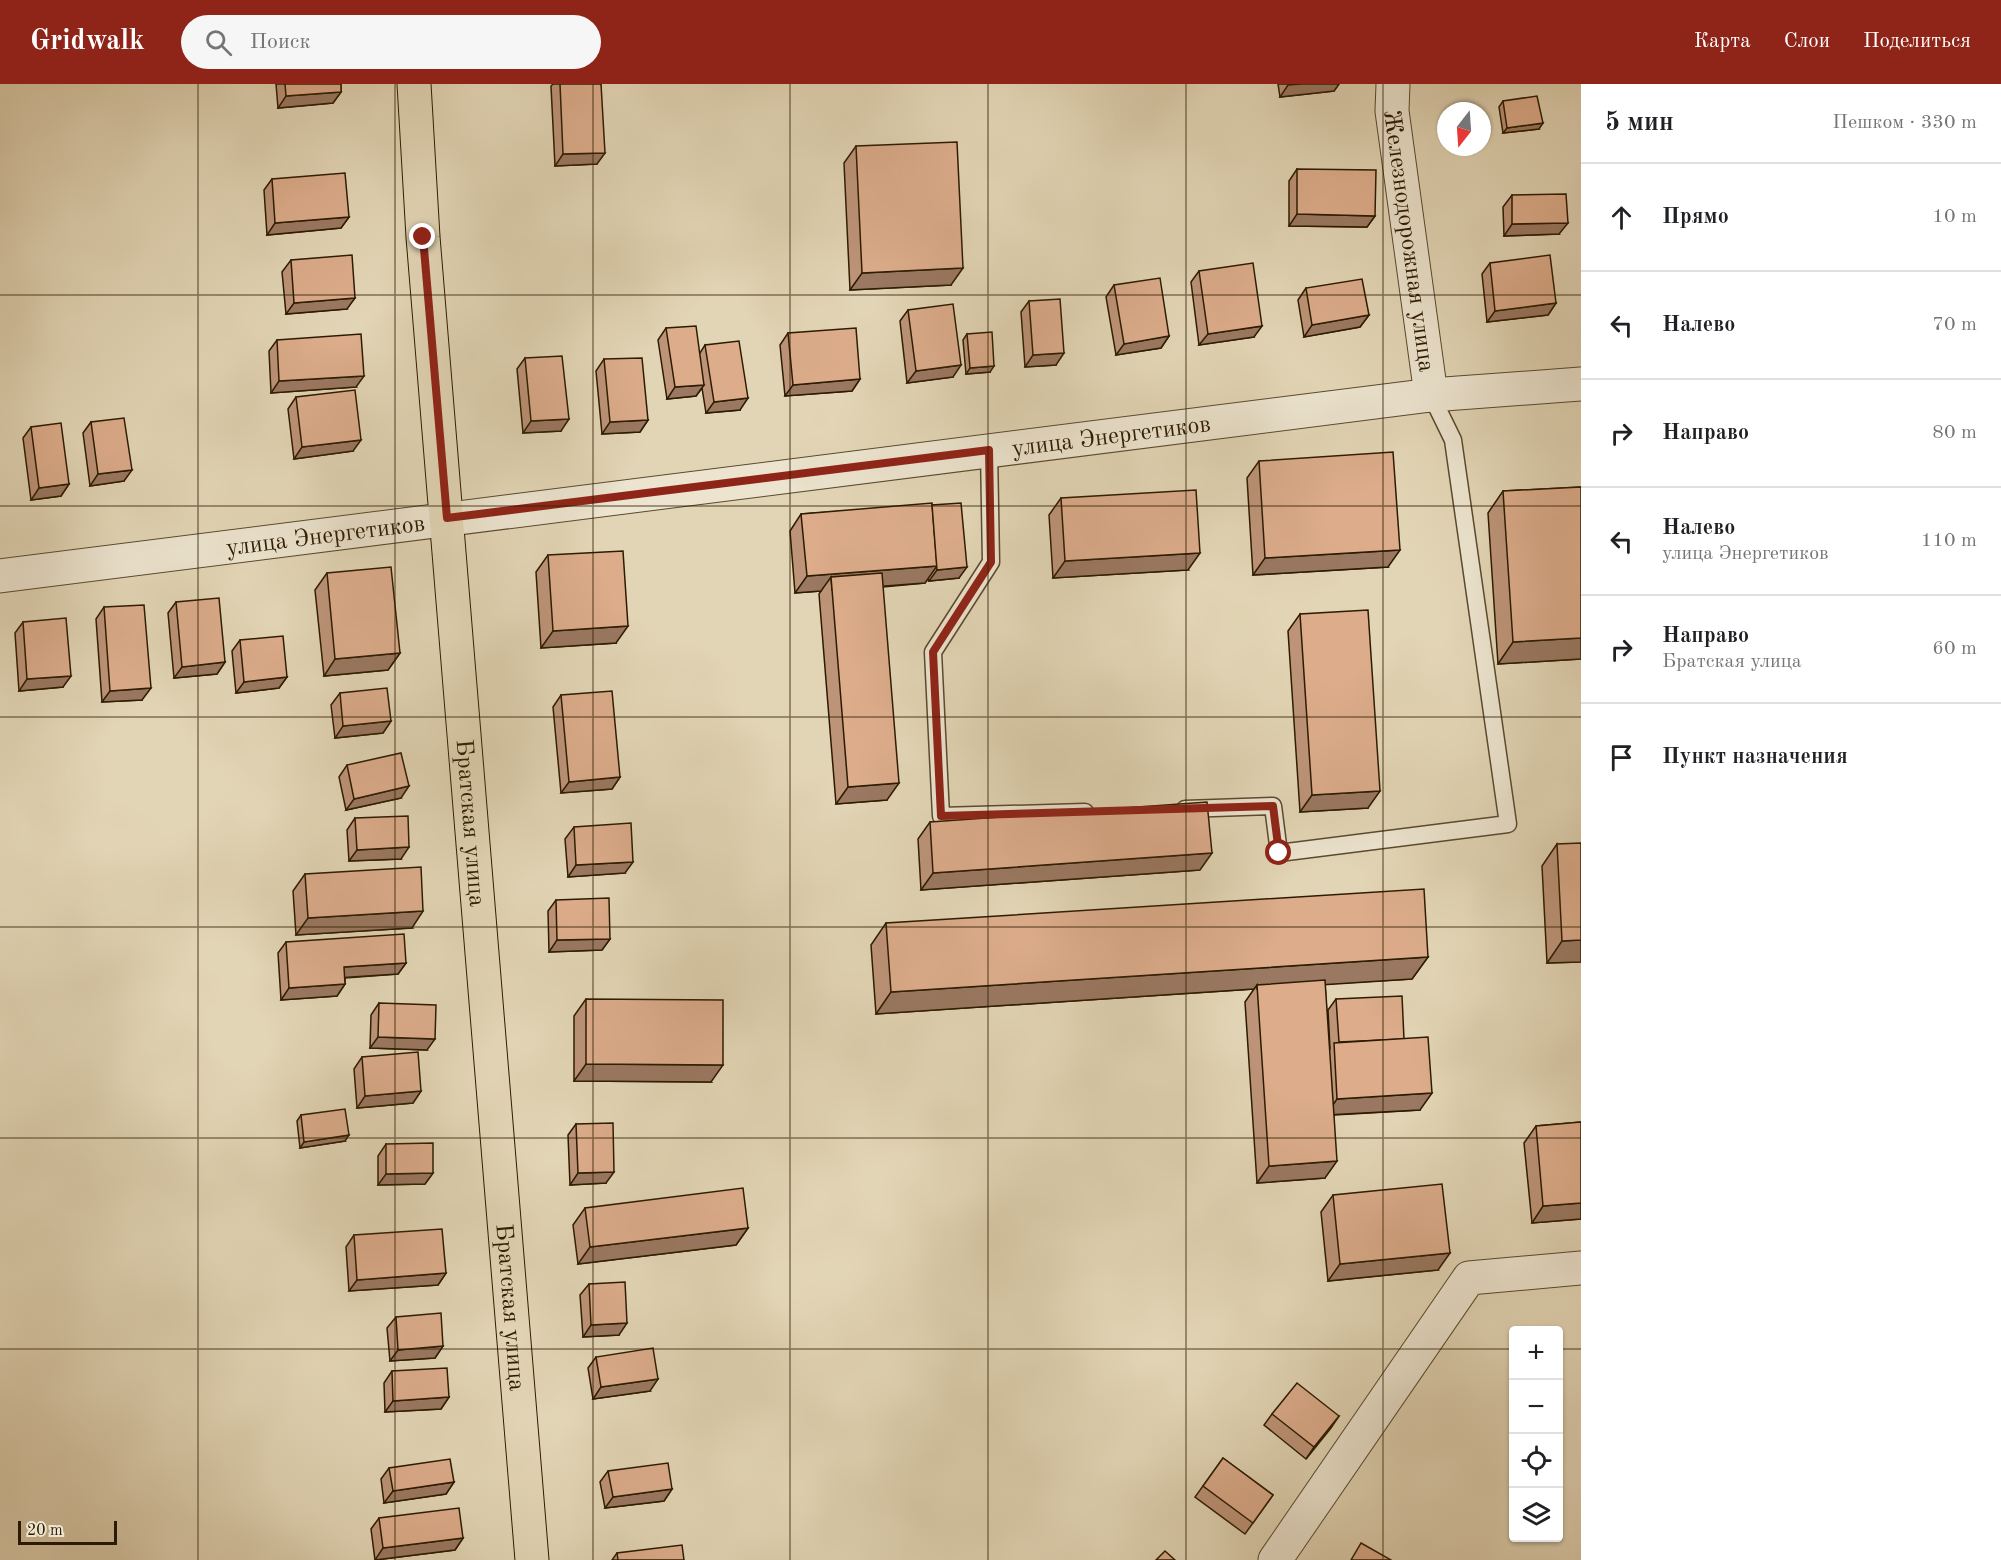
<!DOCTYPE html>
<html lang="ru">
<head>
<meta charset="utf-8">
<style>
  :root { --surface:#fff; --page:#f6f6f6; --text:#202124; --muted:#757577; --line:#e0e0e0; --accent:#8f2418 }
  body { margin:0; font-family:"Old Standard TT",serif; background:var(--page); color:var(--text) }
  .controls { position:absolute; right:18px; bottom:18px; display:grid; overflow:hidden; border-radius:6px; box-shadow:0 2px 4px #0004 }
  .controls button { width:54px; height:54px; display:grid; place-items:center; padding:0; border:0; border-bottom:2px solid var(--line); background:var(--surface); color:var(--text); font:30px sans-serif }
  .compass { position:absolute; left:1437px; top:18px; width:54px; height:54px; border-radius:50%; background:var(--surface); box-shadow:0 2px 4px #0004; rotate:197deg }
  .scale { position:absolute; left:18px; bottom:15px; width:99px; box-sizing:border-box; padding-left:6px; border:3px solid #2d1b01; border-top:0; font-size:16px; line-height:21px; white-space:nowrap; color:#2d1b01; -webkit-text-stroke:4px #ece4cf; paint-order:stroke }
  .stop { position:absolute; width:18px; height:18px; margin:-14px; border:4px solid #8f2418; border-radius:50%; background:#fff }
  .stop.end { background:#8f2418; border-color:#fff; box-shadow:0 2px 6px #0008 }
  .list { margin:0; padding:0; list-style:none }
  h2 { display:flex; justify-content:space-between; align-items:center; height:78px; margin:0; padding:0 24px; font-size:26px }
  h2 small { font-size:20px; font-weight:400; color:var(--muted) }
  .list li { display:grid; grid-template-columns:39px 1fr auto; gap:18px; align-items:center; box-sizing:border-box; height:108px; padding:0 24px; border-top:2px solid var(--line) }
  .list b { display:block; font-size:22px; white-space:nowrap }
  .list p { margin:0; font-size:20px; white-space:nowrap; color:var(--muted) }
  .list em { font-size:20px; font-style:normal; color:var(--muted) }
  .icon { flex:none; width:33px; height:33px; fill:none; stroke:currentColor; stroke-width:2; stroke-linecap:round; stroke-linejoin:round }
  .map { position:relative; flex:none; width:1581px; height:1476px; overflow:hidden }
  header { display:flex; align-items:center; gap:36px; box-sizing:border-box; height:84px; padding:0 30px; background:var(--accent); color:#fff }
  header strong { font-size:28px }
  nav { display:flex; gap:33px; margin-inline-start:auto; font-size:21px }
  .search { width:420px; height:54px; background:var(--page); display:flex; align-items:center; gap:15px; box-sizing:border-box; padding:0 21px; border-radius:33px; color:var(--muted); font-size:22px }
  main { display:flex }
  aside { flex:1; background:var(--surface) }
  .map>svg:first-child { display:block }
</style>
</head>
<body>
<header>
<strong>Gridwalk</strong>
<div class="search"><svg class="icon" aria-label="search" viewBox="0 0 24 24"><circle cx="10" cy="10" r="6"/><path d="M15 15l6 6"/></svg>Поиск</div>
<nav><a>Карта</a><a>Слои</a><a>Поделиться</a></nav>
</header>
<main>
<div class="map">
<svg width="1581" height="1476" viewBox="0 0 1581 1476">
  <rect width="100%" height="100%" fill="#e2d5b5"/>
  <filter id="stains"><feTurbulence type="fractalNoise" baseFrequency=".00333" numOctaves="4"/><feColorMatrix values="0 0 0 0 .2 0 0 0 0 .09 0 0 0 0 .02 0 0 0 .5 -.17"/></filter>
  <radialGradient id="worn" r=".72"><stop offset=".6" stop-color="#630" stop-opacity="0"/><stop offset="1" stop-color="#630" stop-opacity=".3"/></radialGradient>
  <g fill="none" stroke-linecap="round" stroke-linejoin="round">
    <g stroke="#5a4a2e" stroke-width="19">
      <g id="service">
        <polyline points="989,366 991,478 933,568 941,732 1085,728"/>
        <polyline points="1185,725 1273,722 1279,769 1508,740 1453,356 1431,311"/>
      </g>
    </g>
    <g stroke="#5a4a2e" stroke-width="35">
      <g id="minor">
        <path id="s1" d="M1393 0 1392 27 1431 311"/>
        <path id="s2" d="M0 492 1431 311 1581 300"/>
        <polyline points="1275,1476 1469,1194 1581,1184"/>
      </g>
    </g>
    <g stroke="#2d1b01" stroke-width="35">
      <g id="primary">
        <path id="s3" d="M414 0 423 153 532 1476"/>
      </g>
    </g>
    <use href="#service" stroke="#ece4cf" stroke-width="16"/>
    <use href="#minor" stroke="#ece4cf" stroke-width="33"/>
    <use href="#primary" stroke="#e2d5b5" stroke-width="33"/>
  </g>
  <g fill="#bd9478" stroke="#2d1b01" stroke-width="1.5">
    <polygon points="276,0 341,0 341,8 333,19 278,24"/>
    <polygon points="553,0 601,0 597,80 555,82 551,2"/>
    <polygon points="1278,0 1339,0 1334,7 1280,13"/>
    <polygon points="1503,17 1539,45 1503,49 1499,23"/>
    <polygon points="856,62 951,201 850,206 844,79"/>
    <polygon points="1297,85 1375,132 1367,143 1289,142 1289,97"/>
    <polygon points="272,95 349,133 341,144 267,151 264,106"/>
    <polygon points="1512,111 1559,150 1504,152 1503,123"/>
    <polygon points="291,176 347,225 286,230 282,188"/>
    <polygon points="1490,179 1556,219 1548,231 1487,238 1482,190"/>
    <polygon points="1199,187 1254,253 1199,261 1191,198"/>
    <polygon points="1114,201 1169,252 1161,264 1116,271 1106,213"/>
    <polygon points="1306,204 1369,231 1360,243 1304,253 1298,216"/>
    <polygon points="1029,217 1056,281 1025,283 1021,228"/>
    <polygon points="908,226 953,293 907,299 900,237"/>
    <polygon points="666,244 700,269 705,261 740,326 706,329 702,304 696,312 667,315 658,256"/>
    <polygon points="788,249 860,295 852,307 785,312 780,261"/>
    <polygon points="967,250 990,288 966,290 963,256"/>
    <polygon points="277,256 356,303 271,309 269,267"/>
    <polygon points="525,274 561,347 523,349 517,285"/>
    <polygon points="604,275 648,336 640,348 602,350 596,287"/>
    <polygon points="296,313 353,367 294,375 288,325"/>
    <polygon points="91,338 124,397 90,402 83,349"/>
    <polygon points="31,343 69,400 61,412 31,416 23,354"/>
    <polygon points="1259,377 1388,483 1253,491 1247,394"/>
    <polygon points="1581,403 1581,575 1498,580 1488,429 1503,407"/>
    <polygon points="1061,414 1188,486 1053,494 1049,431"/>
    <polygon points="932,421 959,494 929,497 928,494 925,499 883,503 887,716 836,720 819,510 821,507 795,509 790,447 801,430"/>
    <polygon points="548,471 616,559 541,564 536,488"/>
    <polygon points="327,489 400,569 388,586 324,592 315,506"/>
    <polygon points="176,518 225,578 217,590 174,594 168,529"/>
    <polygon points="104,523 142,616 102,618 96,535"/>
    <polygon points="1300,530 1368,724 1300,728 1288,547"/>
    <polygon points="23,538 63,603 19,607 15,549"/>
    <polygon points="240,556 287,593 279,604 236,609 232,567"/>
    <polygon points="340,609 391,637 383,649 335,654 331,621"/>
    <polygon points="561,611 620,693 612,705 561,709 553,623"/>
    <polygon points="347,681 401,714 346,726 339,693"/>
    <polygon points="355,734 401,775 349,777 347,746"/>
    <polygon points="930,738 1200,786 921,806 918,755"/>
    <polygon points="574,743 625,789 568,793 565,755"/>
    <polygon points="1557,760 1581,878 1547,879 1542,782"/>
    <polygon points="305,790 412,844 296,851 293,807"/>
    <polygon points="556,816 610,855 602,866 549,868 548,827"/>
    <polygon points="886,839 1428,873 1412,895 1325,900 1329,966 1330,965 1328,926 1336,915 1404,955 1420,1026 1334,1031 1325,1094 1257,1099 1245,918 1254,905 876,930 871,861"/>
    <polygon points="286,858 406,879 398,890 345,894 345,900 337,912 281,916 278,869"/>
    <polygon points="586,915 711,998 574,997 574,932"/>
    <polygon points="379,919 427,966 370,964 371,931"/>
    <polygon points="362,973 421,1007 413,1019 357,1024 354,985"/>
    <polygon points="301,1031 345,1057 300,1064 297,1037"/>
    <polygon points="1581,1038 1581,1135 1532,1139 1524,1059 1536,1042"/>
    <polygon points="576,1040 606,1099 570,1101 568,1051"/>
    <polygon points="386,1060 433,1089 425,1100 378,1101 378,1072"/>
    <polygon points="1333,1111 1438,1186 1328,1197 1321,1128"/>
    <polygon points="585,1124 748,1144 736,1161 578,1180 573,1141"/>
    <polygon points="354,1151 446,1189 438,1201 349,1207 346,1163"/>
    <polygon points="589,1200 619,1251 583,1253 580,1211"/>
    <polygon points="396,1233 443,1262 435,1274 390,1277 387,1244"/>
    <polygon points="596,1273 650,1307 593,1315 588,1284"/>
    <polygon points="392,1287 449,1313 441,1325 385,1328 384,1299"/>
    <polygon points="1272,1330 1339,1332 1306,1375 1264,1341"/>
    <polygon points="1223,1374 1273,1411 1245,1450 1195,1413"/>
    <polygon points="389,1384 454,1398 446,1410 384,1419 381,1395"/>
    <polygon points="608,1387 672,1405 664,1417 605,1424 600,1398"/>
    <polygon points="379,1434 463,1454 455,1466 375,1476 371,1445"/>
    <polygon points="617,1469 684,1476 612,1476"/>
  </g>
  <g fill="#9a7861" stroke="#2d1b01" stroke-width="1.5">
    <polygon points="1302,0 1339,0 1334,7 1280,13 1288,1"/>
    <polygon points="341,8 333,19 278,24 286,12"/>
    <polygon points="1543,39 1539,45 1503,49 1507,44"/>
    <polygon points="605,69 597,80 555,82 563,70"/>
    <polygon points="1297,130 1375,132 1367,143 1289,142"/>
    <polygon points="349,133 341,144 267,151 275,139"/>
    <polygon points="1568,139 1559,150 1504,152 1512,140"/>
    <polygon points="963,184 951,201 850,206 862,189"/>
    <polygon points="355,214 347,225 286,230 294,219"/>
    <polygon points="1556,219 1548,231 1487,238 1495,227"/>
    <polygon points="1369,231 1360,243 1304,253 1312,241"/>
    <polygon points="1262,242 1254,253 1199,261 1208,250"/>
    <polygon points="1169,252 1161,264 1116,271 1124,260"/>
    <polygon points="1064,269 1056,281 1025,283 1033,271"/>
    <polygon points="961,281 953,293 907,299 916,287"/>
    <polygon points="994,282 990,288 966,290 970,284"/>
    <polygon points="364,292 356,303 271,309 279,297"/>
    <polygon points="860,295 852,307 785,312 793,301"/>
    <polygon points="704,301 696,312 667,315 675,303"/>
    <polygon points="748,314 740,326 706,329 714,318"/>
    <polygon points="569,335 561,347 523,349 531,337"/>
    <polygon points="648,336 640,348 602,350 610,338"/>
    <polygon points="361,356 353,367 294,375 302,363"/>
    <polygon points="132,386 124,397 90,402 98,390"/>
    <polygon points="69,400 61,412 31,416 39,404"/>
    <polygon points="1400,466 1388,483 1253,491 1265,474"/>
    <polygon points="1200,469 1188,486 1053,494 1065,477"/>
    <polygon points="937,482 925,499 832,506 831,493 821,507 795,509 807,492"/>
    <polygon points="967,483 959,494 929,497 937,486"/>
    <polygon points="628,542 616,559 541,564 553,547"/>
    <polygon points="1581,554 1581,575 1498,580 1513,558"/>
    <polygon points="400,569 388,586 324,592 335,575"/>
    <polygon points="225,578 217,590 174,594 182,583"/>
    <polygon points="71,592 63,603 19,607 27,595"/>
    <polygon points="287,593 279,604 236,609 244,598"/>
    <polygon points="151,604 142,616 102,618 110,607"/>
    <polygon points="391,637 383,649 335,654 343,642"/>
    <polygon points="620,693 612,705 561,709 569,698"/>
    <polygon points="899,699 887,716 836,720 848,703"/>
    <polygon points="409,702 401,714 346,726 354,715"/>
    <polygon points="1380,707 1368,724 1300,728 1312,711"/>
    <polygon points="409,763 401,775 349,777 357,766"/>
    <polygon points="1212,769 1200,786 921,806 933,789"/>
    <polygon points="633,778 625,789 568,793 576,781"/>
    <polygon points="423,827 412,844 296,851 308,834"/>
    <polygon points="610,855 602,866 549,868 557,856"/>
    <polygon points="1581,856 1581,878 1547,879 1562,857"/>
    <polygon points="1428,873 1412,895 1257,905 1257,901 1254,905 876,930 891,908"/>
    <polygon points="406,879 398,890 336,894 344,883"/>
    <polygon points="345,900 337,912 281,916 289,904"/>
    <polygon points="378,953 435,955 427,966 370,964"/>
    <polygon points="586,980 723,981 711,998 574,997"/>
    <polygon points="421,1007 413,1019 357,1024 365,1012"/>
    <polygon points="1432,1009 1420,1026 1326,1031 1337,1015"/>
    <polygon points="349,1051 345,1057 300,1064 304,1058"/>
    <polygon points="1337,1077 1325,1094 1257,1099 1269,1082"/>
    <polygon points="614,1088 606,1099 570,1101 578,1089"/>
    <polygon points="433,1089 425,1100 378,1101 386,1090"/>
    <polygon points="1581,1119 1581,1135 1532,1139 1543,1122"/>
    <polygon points="748,1144 736,1161 578,1180 590,1163"/>
    <polygon points="1450,1169 1438,1186 1328,1197 1340,1180"/>
    <polygon points="446,1189 438,1201 349,1207 357,1196"/>
    <polygon points="627,1239 619,1251 583,1253 591,1241"/>
    <polygon points="443,1262 435,1274 390,1277 398,1266"/>
    <polygon points="658,1295 650,1307 593,1315 601,1303"/>
    <polygon points="449,1313 441,1325 385,1328 393,1317"/>
    <polygon points="1339,1332 1331,1344 1306,1375 1314,1363"/>
    <polygon points="454,1398 446,1410 384,1419 393,1407"/>
    <polygon points="672,1405 664,1417 605,1424 613,1413"/>
    <polygon points="463,1454 455,1466 375,1476 383,1464"/>
  </g>
  <g fill="#dcac8b" stroke="#2d1b01" stroke-width="1.5">
    <polygon points="285,0 341,0 341,8 286,12"/>
    <polygon points="560,0 601,0 605,69 563,70"/>
    <polygon points="1537,12 1543,39 1507,44 1503,17"/>
    <polygon points="957,58 963,184 862,189 856,62"/>
    <polygon points="1297,85 1376,86 1375,132 1297,130"/>
    <polygon points="345,89 349,133 275,139 272,95"/>
    <polygon points="1566,110 1568,139 1512,140 1512,111"/>
    <polygon points="352,171 355,214 294,219 291,176"/>
    <polygon points="1550,171 1556,219 1495,227 1490,179"/>
    <polygon points="1253,179 1262,242 1208,250 1199,187"/>
    <polygon points="1160,194 1169,252 1124,260 1114,201"/>
    <polygon points="1362,195 1369,231 1312,241 1306,204"/>
    <polygon points="1060,215 1064,269 1033,271 1029,217"/>
    <polygon points="953,220 961,281 916,287 908,226"/>
    <polygon points="696,242 704,301 675,303 666,244"/>
    <polygon points="856,244 860,295 793,301 788,249"/>
    <polygon points="992,248 994,282 970,284 967,250"/>
    <polygon points="361,250 364,292 279,297 277,256"/>
    <polygon points="739,257 748,314 714,318 705,261"/>
    <polygon points="562,272 569,335 531,337 525,274"/>
    <polygon points="642,274 648,336 610,338 604,275"/>
    <polygon points="355,306 361,356 302,363 296,313"/>
    <polygon points="124,334 132,386 98,390 91,338"/>
    <polygon points="61,339 69,400 39,404 31,343"/>
    <polygon points="1393,368 1400,466 1265,474 1259,377"/>
    <polygon points="1581,403 1581,554 1513,558 1503,407"/>
    <polygon points="1196,406 1200,469 1065,477 1061,414"/>
    <polygon points="932,419 937,482 807,492 801,430"/>
    <polygon points="961,419 967,483 937,486 932,421"/>
    <polygon points="623,467 628,542 553,547 548,471"/>
    <polygon points="391,483 400,569 335,575 327,489"/>
    <polygon points="882,489 899,699 848,703 831,493"/>
    <polygon points="219,514 225,578 182,583 176,518"/>
    <polygon points="144,521 151,604 110,607 104,523"/>
    <polygon points="1368,526 1380,707 1312,711 1300,530"/>
    <polygon points="66,534 71,592 27,595 23,538"/>
    <polygon points="283,552 287,593 244,598 240,556"/>
    <polygon points="387,604 391,637 343,642 340,609"/>
    <polygon points="612,607 620,693 569,698 561,611"/>
    <polygon points="401,669 409,702 354,715 347,681"/>
    <polygon points="1207,718 1212,769 933,789 930,738"/>
    <polygon points="408,732 409,763 357,766 355,734"/>
    <polygon points="631,739 633,778 576,781 574,743"/>
    <polygon points="1581,759 1581,856 1562,857 1557,760"/>
    <polygon points="421,783 423,827 308,834 305,790"/>
    <polygon points="1424,805 1428,873 891,908 886,839"/>
    <polygon points="609,814 610,855 557,856 556,816"/>
    <polygon points="404,850 406,879 344,883 345,900 289,904 286,858"/>
    <polygon points="1325,896 1337,1077 1269,1082 1257,901"/>
    <polygon points="1402,912 1404,955 1339,958 1336,915"/>
    <polygon points="586,915 723,916 723,981 586,980"/>
    <polygon points="379,919 436,921 435,955 378,953"/>
    <polygon points="1428,953 1432,1009 1337,1015 1334,959"/>
    <polygon points="418,968 421,1007 365,1012 362,973"/>
    <polygon points="345,1025 349,1051 304,1058 301,1031"/>
    <polygon points="1581,1038 1581,1119 1543,1122 1536,1042"/>
    <polygon points="613,1039 614,1088 578,1089 576,1040"/>
    <polygon points="433,1059 433,1089 386,1090 386,1060"/>
    <polygon points="1442,1100 1450,1169 1340,1180 1333,1111"/>
    <polygon points="743,1104 748,1144 590,1163 585,1124"/>
    <polygon points="442,1145 446,1189 357,1196 354,1151"/>
    <polygon points="625,1198 627,1239 591,1241 589,1200"/>
    <polygon points="441,1229 443,1262 398,1266 396,1233"/>
    <polygon points="653,1264 658,1295 601,1303 596,1273"/>
    <polygon points="447,1284 449,1313 393,1317 392,1287"/>
    <polygon points="1297,1299 1339,1332 1314,1363 1272,1330"/>
    <polygon points="1223,1374 1273,1411 1253,1439 1203,1402"/>
    <polygon points="450,1375 454,1398 393,1407 389,1384"/>
    <polygon points="668,1379 672,1405 613,1413 608,1387"/>
    <polygon points="459,1424 463,1454 383,1464 379,1434"/>
    <polygon points="1361,1459 1391,1476 1351,1476"/>
    <polygon points="682,1461 684,1476 618,1476 617,1469"/>
    <polygon points="1165,1467 1175,1476 1156,1476"/>
  </g>
  <g fill="none" stroke-linecap="round" stroke-linejoin="round">
    <polyline stroke="#8f2418" stroke-width="8" points="423,153 447,434 989,366 991,478 933,568 941,732 1273,722 1279,769"/>
  </g>
  <path fill="none" stroke="#2d1b01" stroke-width="1.5" stroke-opacity="0.55" d="M198 0V1476M395 0V1476M593 0V1476M790 0V1476M988 0V1476M1186 0V1476M1383 0V1476M0 211H1581M0 422H1581M0 633H1581M0 843H1581M0 1054H1581M0 1265H1514M1558 1265H1581"/>
  <g text-anchor="middle" stroke-width="4.5" stroke-linejoin="round" paint-order="stroke">
    <g font-size="24" fill="#2d1b01" stroke="#ece4cf">
      <text dy="8" stroke="none"><textPath href="#s1" startOffset="158">Железнодорожная улица</textPath></text>
      <text dy="8" stroke="none"><textPath href="#s2" startOffset="1120">улица Энергетиков</textPath></text>
      <text dy="8" stroke="none"><textPath href="#s2" startOffset="328">улица Энергетиков</textPath></text>
      <text dy="8" stroke="none"><textPath href="#s3" startOffset="741">Братская улица</textPath></text>
      <text dy="8" stroke="none"><textPath href="#s3" startOffset="1227">Братская улица</textPath></text>
    </g>
  </g>
  <rect width="100%" height="100%" filter="url(#stains)"/>
  <rect width="100%" height="100%" fill="url(#worn)"/>
</svg>
<div class="controls">
<button>+</button>
<button>−</button>
<button><svg class="icon" aria-label="locate" viewBox="0 0 24 24"><circle cx="12" cy="12" r="6"/><path d="M12 2v4M12 18v4M2 12h4M18 12h4"/></svg></button>
<button><svg class="icon" aria-label="layers" viewBox="0 0 24 24"><path d="M12 4l9 5-9 5-9-5zM3 14l9 5 9-5"/></svg></button>
</div>
<svg class="compass" viewBox="-18 -18 36 36"><path d="M0-13l5 13h-10z" fill="#e53935"/><path d="M0 13l5-13h-10z" fill="#757577"/></svg>
<div class="scale">20 m</div>
<div class="stop" style="left:1279px;top:769px"></div>
<div class="stop end" style="left:423px;top:153px"></div>
</div>
<aside>
<h2>5 мин<small>Пешком · 330 m</small></h2>
<ul class="list">
<li><svg class="icon" aria-label="ahead" viewBox="0 0 24 24"><path d="M12 20V5M6 11l6-6 6 6"/></svg><div><b>Прямо</b></div><em>10 m</em></li>
<li><svg class="icon" aria-label="left" viewBox="0 0 24 24"><path d="M17 20v-9H6M10 6l-5 5 5 5"/></svg><div><b>Налево</b></div><em>70 m</em></li>
<li><svg class="icon" aria-label="right" viewBox="0 0 24 24"><path d="M7 20v-9h11M14 6l5 5-5 5"/></svg><div><b>Направо</b></div><em>80 m</em></li>
<li><svg class="icon" aria-label="left" viewBox="0 0 24 24"><path d="M17 20v-9H6M10 6l-5 5 5 5"/></svg><div><b>Налево</b><p>улица Энергетиков</p></div><em>110 m</em></li>
<li><svg class="icon" aria-label="right" viewBox="0 0 24 24"><path d="M7 20v-9h11M14 6l5 5-5 5"/></svg><div><b>Направо</b><p>Братская улица</p></div><em>60 m</em></li>
<li><svg class="icon" aria-label="arrive" viewBox="0 0 24 24"><path d="M6 21V4h12l-3 4 3 4H6"/></svg><div><b>Пункт назначения</b></div></li>
</ul>
</aside>
</main>
</body>
</html>
